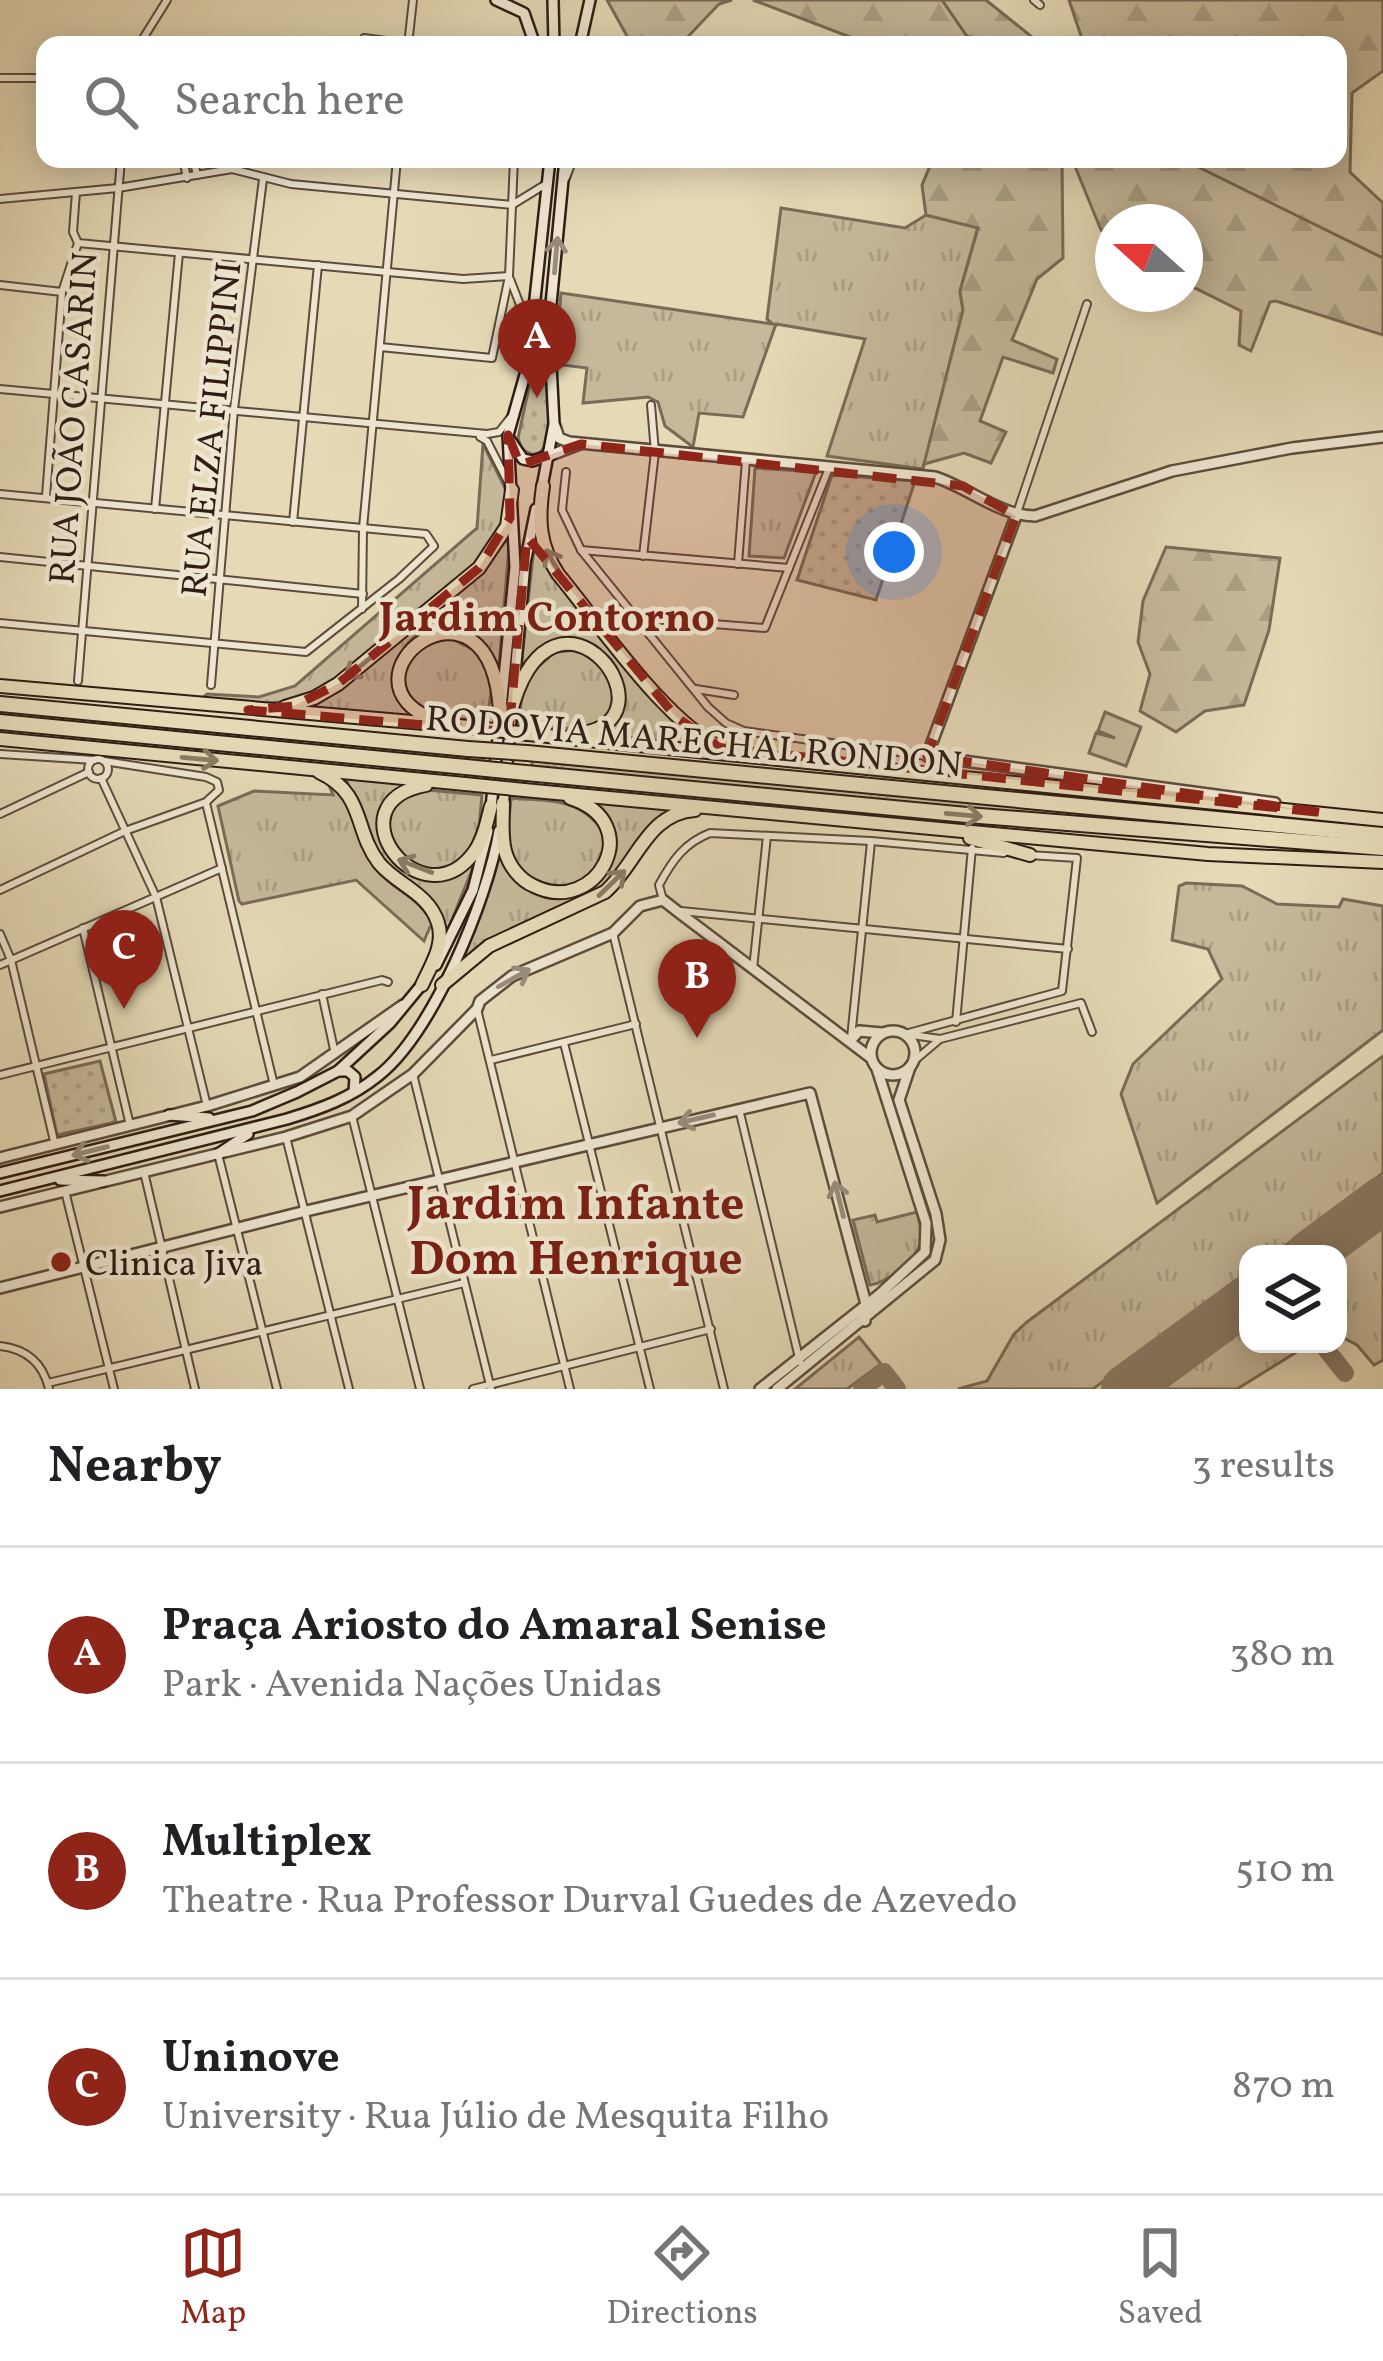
<!DOCTYPE html>
<html lang="en">
<head>
<meta charset="utf-8">
<style>
  :root { --surface:#fff; --page:#f6f6f6; --text:#202124; --muted:#757577; --line:#e0e0e0; --accent:#8f2418 }
  body { margin:0; font-family:Vollkorn,serif; background:var(--page); color:var(--text) }
  .controls { position:absolute; right:36px; bottom:36px; display:grid; overflow:hidden; border-radius:24px; box-shadow:0 6px 30px #0003 }
  .controls button { width:108px; height:108px; display:grid; place-items:center; padding:0; border:0; border-bottom:3px solid var(--line); background:var(--surface); color:var(--text); font:60px sans-serif }
  .compass { position:absolute; left:1095px; top:204px; width:108px; height:108px; border-radius:50%; background:var(--surface); box-shadow:0 6px 30px #0003; rotate:291deg }
  .you { position:absolute; left:894px; top:552px; width:42px; height:42px; margin:-30px; border:9px solid #fff; border-radius:50%; background:#1a73e8; box-shadow:0 0 0 18px #1a73e833 }
  .badge { display:grid; place-items:center; width:78px; height:78px; border-radius:50%; background:var(--accent); color:#fff; font-size:39px; font-weight:700 }
  .pin { position:absolute; translate:-50% -99px; filter:drop-shadow(0 3px 6px #0008) }
  .pin::after { content:''; position:absolute; top:63px; width:42px; height:36px; background:inherit; clip-path:polygon(0 0,100% 0,50% 100%) }
  .list { margin:0; padding:0; list-style:none }
  h2 { display:flex; justify-content:space-between; align-items:center; height:156px; margin:0; padding:0 48px; font-size:51px }
  h2 small { font-size:39px; font-weight:400; color:var(--muted) }
  .list li { display:grid; grid-template-columns:78px 1fr auto; gap:36px; align-items:center; box-sizing:border-box; height:216px; padding:0 48px; border-top:3px solid var(--line) }
  .list b { display:block; font-size:45px; white-space:nowrap }
  .list p { margin:0; font-size:39px; white-space:nowrap; color:var(--muted) }
  .list em { font-size:39px; font-style:normal; color:var(--muted) }
  .icon { flex:none; width:66px; height:66px; fill:none; stroke:currentColor; stroke-width:2; stroke-linecap:round; stroke-linejoin:round }
  .map { position:relative; flex:none; width:1383px; height:1389px; overflow:hidden }
  .search { position:absolute; background:var(--surface); box-shadow:0 6px 30px #0003; left:36px; right:36px; top:36px; height:132px; display:flex; align-items:center; gap:30px; box-sizing:border-box; padding:0 42px; border-radius:24px; color:var(--muted); font-size:45px }
  .sheet { height:804px; background:var(--surface) }
  nav { display:flex; justify-content:space-around; align-items:center; box-sizing:border-box; height:168px; border-top:3px solid var(--line); background:var(--surface); font-size:33px; color:var(--muted) }
  nav a { display:grid; justify-items:center; gap:6px }
  nav .on { color:var(--accent) }
  .map>svg:first-child { display:block }
</style>
</head>
<body>
<div class="map">
<svg width="1383" height="1389" viewBox="0 0 1383 1389">
  <defs>
    <pattern id="grass-tufts" width="24" height="20" patternUnits="userSpaceOnUse" patternTransform="scale(3)"><rect width="24" height="20" fill="#c6b99b"/><path d="M3 7l-1-3M5 7V3M7 7l1-3M15 17l-1-3M17 17v-4M19 17l1-3" fill="none" stroke="#aa9f85"/></pattern>
    <pattern id="forest-firs" width="22" height="20" patternUnits="userSpaceOnUse" patternTransform="scale(3)"><rect width="22" height="20" fill="#c6b99b"/><path d="M5 1l3.5 6h-7zM16 11l3.5 6h-7z" fill="#aa9f85"/></pattern>
    <pattern id="park-dots" width="8" height="8" patternUnits="userSpaceOnUse" patternTransform="scale(3)"><rect width="8" height="8" fill="#c6b99b"/><path d="M2 2h.1M6 6h.1" fill="none" stroke="#aa9f85" stroke-width="1.8" stroke-linecap="round"/></pattern>
  </defs>
  <rect width="100%" height="100%" fill="#e5d9b6"/>
  <filter id="stains"><feTurbulence type="fractalNoise" baseFrequency=".00167" numOctaves="4"/><feColorMatrix values="0 0 0 0 .2 0 0 0 0 .09 0 0 0 0 .02 0 0 0 .5 -.17"/></filter>
  <radialGradient id="worn" r=".72"><stop offset=".6" stop-color="#630" stop-opacity="0"/><stop offset="1" stop-color="#630" stop-opacity=".3"/></radialGradient>
  <g fill="url(#grass-tufts)" stroke="#7a6b58" stroke-width="3">
    <polygon points="781,208 905,228 926,215 978,227 960,291 963,310 923,469 827,456 865,339 776,324 743,417 699,413 693,447 665,426 658,402 648,397 583,403 587,368 555,364 561,293 773,324 767,319"/>
    <polygon points="483,444 508,494 507,517 482,559 344,674 316,693 290,701 259,704 200,700 207,694 259,697 295,686 477,528"/>
    <polygon points="755,468 816,472 784,558 749,556"/>
    <path d="M510 536 499 666 479 640C467 637 453 631 441 630 390 627 390 692 415 718L311 709 478 574Z"/>
    <path d="M535 538 548 567 695 746 599 736 623 693C621 636 553 628 521 666Z"/>
    <path d="M452 639 481 654 492 685 487 721C472 719 453 720 439 716 384 698 399 643 452 639Z"/>
    <path d="M578 650 610 671C611 679 615 692 614 700 606 742 546 726 518 724L525 678 555 652Z"/>
    <polygon points="0,708 484,756 483,762 0,718"/>
    <polygon points="532,759 1306,833 1306,835 1166,827 532,768"/>
    <polygon points="345,777 406,783 397,790 380,834 385,850 404,870 460,871 478,855 445,937 444,929 379,857"/>
    <path d="M326 778C361 809 351 836 375 868 396 894 416 892 435 927H430L424 941 356 880 242 904 239 901 218 806 254 791 333 795Z"/>
    <polygon points="427,790 482,795 478,839 456,864 433,870 409,864 387,834 392,808 406,797"/>
    <path d="M511 798C555 802 580 797 607 836 604 847 603 862 595 871 570 896 523 890 511 854 505 837 510 816 511 798Z"/>
    <polygon points="591,800 671,808 647,832 602,889 485,945 453,969 484,903 501,841 533,891 551,896 571,895 615,845 611,822"/>
    <polygon points="1186,883 1242,886 1277,904 1339,907 1343,899 1383,906 1383,1030 1157,1203 1121,1094 1133,1064 1222,979 1208,949 1172,940 1179,886"/>
    <polygon points="1383,1056 1383,1173 1274,1254 1248,1254 1248,1274 1093,1389 958,1389 987,1381 1014,1334 1027,1322"/>
    <path d="M917 1212C919 1221 923 1232 921 1242 916 1260 887 1283 870 1285L853 1220 875 1215 877 1222Z"/>
    <polygon points="1383,1227 1383,1360 1374,1365 1357,1345 1338,1335 1338,1259"/>
    <polygon points="1248,1324 1248,1344 1303,1344 1303,1348 1237,1389 1160,1389"/>
    <polygon points="859,1337 881,1364 847,1389 795,1389"/>
  </g>
  <g fill="url(#forest-firs)" stroke="#7a6b58" stroke-width="3">
    <polygon points="607,0 732,0 719,4 680,45 632,45"/>
    <polygon points="753,0 986,0 1042,45 871,45"/>
    <polygon points="1069,0 1383,0 1383,71 1352,93 1350,172 1383,203 1383,335 1276,301 1270,302 1251,351 1239,345 1241,311 1185,283 1185,222 1113,222 1113,238 1101,230 1072,159 1338,159 1338,45 1084,45"/>
    <polygon points="933,159 1062,159 1063,258 1037,279 1012,340 1057,359 1053,373 1003,357 980,421 1006,432 991,463 964,453 924,464 963,310 960,291 978,228 926,215 922,185"/>
    <polygon points="1166,547 1280,558 1269,630 1244,705 1205,711 1176,732 1140,711 1150,674 1138,642 1143,601"/>
  </g>
  <g fill="url(#park-dots)" stroke="#7a6b58" stroke-width="3">
    <path d="M537 351 543 352C545 380 562 438 536 456L522 450 518 438Z"/>
    <polygon points="832,475 915,481 876,600 797,580"/>
    <polygon points="100,1061 116,1122 57,1135 44,1074"/>
  </g>
  <polygon fill="#c6b99b" stroke="#7a6b58" stroke-width="3" points="1105,712 1141,727 1126,766 1089,753 1096,733 1115,738 1098,731"/>
  <g fill="none" stroke-linecap="round" stroke-linejoin="round">
    <g stroke="#776755" stroke-width="3">
      <polyline points="942,0 966,35 983,45"/>
      <polyline points="1182,159 1383,258"/>
    </g>
    <g stroke="#8a7b66" stroke-width="18">
      <polyline points="1322,1344 1345,1373"/>
      <polyline points="862,1389 884,1372 897,1389"/>
    </g>
    <g stroke="#8a7b66" stroke-width="48">
      <polyline points="1310,1254 1383,1200"/>
      <polyline points="1125,1389 1248,1299"/>
    </g>
    <g stroke="#5c4c3d" stroke-width="10">
      <g id="minor">
        <polyline points="1034,0 1040,5"/>
        <polyline points="364,38 417,45"/>
        <polyline points="139,45 167,0"/>
        <polyline points="408,45 413,0"/>
        <polyline points="0,78 45,78"/>
        <polyline points="194,162 197,175"/>
        <polyline points="184,164 187,178"/>
        <polyline points="566,178 573,159"/>
        <polyline points="0,199 118,188 232,169 291,184 512,205 546,184"/>
        <polyline points="78,243 463,279 509,276"/>
        <polyline points="510,279 529,328"/>
        <polyline points="0,285 62,292"/>
        <polyline points="380,347 492,358 509,276 514,159"/>
        <polyline points="0,389 487,434 499,432 510,418"/>
        <polyline points="480,437 487,441 510,486"/>
        <polyline points="566,472 562,510 581,550 708,707 726,723 744,731 927,756"/>
        <polyline points="0,494 426,534 434,546 399,579 306,652 0,623"/>
        <polyline points="46,496 62,292 78,243 73,232 76,192"/>
        <polyline points="155,509 179,253"/>
        <polyline points="1016,516 1087,304"/>
        <polyline points="293,522 318,265"/>
        <polyline points="581,550 789,568"/>
        <polyline points="643,556 655,452 651,405"/>
        <polyline points="0,557 363,594"/>
        <polyline points="738,564 746,460"/>
        <polyline points="362,609 363,528 397,159"/>
        <polyline points="637,618 765,628 829,468"/>
        <polyline points="78,681 121,159"/>
        <polyline points="211,685 234,409 263,179"/>
        <polyline points="696,689 734,695"/>
        <polyline points="0,754 94,760"/>
        <circle cx="98" cy="769" r="10"/>
        <polyline points="101,778 156,897 207,1106"/>
        <polyline points="206,803 274,1085"/>
        <polyline points="0,814 89,772"/>
        <polyline points="0,890 125,831 206,802 219,790 217,782 206,777 104,761"/>
        <path d="M663 900 659 885C672 861 684 843 710 833L871 841 1004 853"/>
        <polyline points="681,911 1068,949"/>
        <polyline points="83,928 130,1125"/>
        <polyline points="613,933 724,1389"/>
        <polyline points="0,934 11,960 55,1145"/>
        <polyline points="0,965 222,868"/>
        <polyline points="753,969 767,836"/>
        <polyline points="322,994 335,1054"/>
        <polyline points="477,1009 570,1389"/>
        <polyline points="956,1022 972,848"/>
        <polyline points="905,1034 1062,991 1077,858 1029,855"/>
        <polyline points="912,1035 940,1039 914,1061"/>
        <polyline points="851,1038 871,842"/>
        <polyline points="940,1039 1081,1003 1092,1032"/>
        <polyline points="564,1043 650,1389"/>
        <polyline points="491,1060 636,1024"/>
        <polyline points="413,1074 491,1389"/>
        <polyline points="0,1075 382,980 388,982"/>
        <polyline points="739,1109 800,1362"/>
        <polyline points="352,1116 420,1389"/>
        <polyline points="286,1137 349,1389"/>
        <polyline points="218,1154 277,1389"/>
        <polyline points="144,1172 195,1389"/>
        <polyline points="65,1191 114,1389"/>
        <path d="M0 1346C27 1349 43 1363 49 1389"/>
        <polyline points="48,1383 464,1283"/>
        <polyline points="473,1389 711,1329"/>
      </g>
    </g>
    <g stroke="#5c4c3d" stroke-width="14">
      <g id="tertiary">
        <path d="M555 426 559 438 569 442 935 477C969 488 1000 516 1035 516L1172 471 1292 448 1383 437"/>
        <polyline points="551,455 580,444"/>
        <polyline points="1016,516 927,756 1275,803"/>
        <circle cx="893" cy="1053" r="22"/>
        <polyline points="850,1041 859,1031 882,1033"/>
        <polyline points="0,1158 207,1106 300,1077 403,1005"/>
        <polyline points="0,1207 286,1137 352,1116 413,1074 477,1009 480,1001 512,976 613,933 640,906 663,900 677,911 871,1058"/>
        <polyline points="0,1288 302,1212 810,1093 866,1304 865,1321"/>
        <polyline points="760,1389 880,1294 925,1252 926,1223 877,1069"/>
        <polyline points="777,1389 935,1260 940,1240 936,1214 899,1100 910,1067"/>
      </g>
    </g>
    <g stroke="#2f1d15" stroke-width="14">
      <g id="secondary">
        <polyline points="496,0 524,13 535,45"/>
        <polyline points="553,0 554,45"/>
        <polyline points="580,45 590,0"/>
        <polyline points="510,440 523,459 532,461 551,455"/>
        <polyline points="542,487 554,424 549,325 565,159"/>
        <polyline points="491,808 515,567 508,435 528,364 550,159"/>
        <polyline points="503,808 525,563 536,509"/>
        <polyline points="436,965 473,890 488,831"/>
        <polyline points="338,1071 348,1071 355,1077 354,1092"/>
        <polyline points="169,1115 209,1118"/>
        <polyline points="218,1154 248,1134"/>
        <polyline points="0,1173 252,1111 297,1092 338,1071 390,1023 423,983"/>
        <polyline points="60,1180 103,1181"/>
        <path d="M0 1191 287 1119C320 1109 351 1098 378 1076 433 1033 488 898 499 831"/>
      </g>
    </g>
    <g stroke="#2f1d15" stroke-width="16">
      <g id="trunk">
        <path d="M543 486C538 520 539 545 558 574 598 622 670 729 725 749"/>
        <polyline points="0,686 470,727"/>
        <polyline points="285,707 314,698 338,684 479,568 507,526 512,490"/>
        <path d="M510 715C553 548 688 726 574 734"/>
        <path d="M437 721C325 680 491 551 500 712"/>
        <polyline points="528,734 1383,820"/>
        <polyline points="0,739 465,784"/>
        <path d="M319 772C366 794 353 829 379 863 397 885 429 893 438 923 445 945 431 965 422 985"/>
        <path d="M426 785C328 803 422 926 475 851 484 838 487 821 491 806"/>
        <polyline points="524,790 1208,854 1383,862"/>
        <path d="M503 803C503 819 501 836 505 851 509 866 520 880 534 886 596 917 649 823 570 798"/>
        <polyline points="970,838 1030,855"/>
        <path d="M442 985 489 946 605 892C637 864 647 813 695 810"/>
      </g>
    </g>
    <g stroke="#2f1d15" stroke-width="18">
      <g id="motorway">
        <polyline points="0,704 468,749"/>
        <polyline points="0,722 466,767"/>
        <polyline points="527,753 1383,835"/>
        <polyline points="526,773 967,815 1383,848"/>
      </g>
    </g>
    <use href="#minor" stroke="#eee6d0" stroke-width="6"/>
    <use href="#tertiary" stroke="#eee6d0" stroke-width="9"/>
    <use href="#secondary" stroke="#eee6d0" stroke-width="9"/>
    <use href="#trunk" stroke="#e5d9b6" stroke-width="12"/>
    <use href="#motorway" stroke="#e5d9b6" stroke-width="14"/>
    <g stroke="#2f1d15" stroke-width="16" stroke-linecap="butt">
      <g id="trunk-bridge">
        <polyline points="470,727 528,734"/>
        <polyline points="465,784 524,790"/>
      </g>
    </g>
    <g stroke="#2f1d15" stroke-width="18" stroke-linecap="butt">
      <g id="motorway-bridge">
        <polyline points="468,749 527,753"/>
        <polyline points="466,767 526,773"/>
      </g>
    </g>
    <use href="#trunk-bridge" stroke="#e5d9b6" stroke-width="12"/>
    <use href="#motorway-bridge" stroke="#e5d9b6" stroke-width="14"/>
  </g>
  <defs><path id="oneway-shaft" d="M-6 0H5M1.5-3L5.5 0L1.5 3" fill="none" stroke-width="1.6" stroke-linecap="round" stroke-linejoin="round" transform="scale(3)"/></defs>
  <g stroke="#988c7c">
    <use href="#oneway-shaft" transform="translate(556 255) rotate(-85)"/>
    <use href="#oneway-shaft" transform="translate(514 978) rotate(-29)"/>
    <use href="#oneway-shaft" transform="translate(696 1119) rotate(167)"/>
    <use href="#oneway-shaft" transform="translate(90 1151) rotate(166)"/>
    <use href="#oneway-shaft" transform="translate(839 1199) rotate(-104)"/>
  </g>
  <g stroke="#8a7b66">
    <use href="#oneway-shaft" transform="translate(555 565) rotate(-121)"/>
    <use href="#oneway-shaft" transform="translate(359 667) rotate(141)"/>
    <use href="#oneway-shaft" transform="translate(200 759) rotate(5)"/>
    <use href="#oneway-shaft" transform="translate(964 815) rotate(5)"/>
    <use href="#oneway-shaft" transform="translate(415 866) rotate(-159)"/>
    <use href="#oneway-shaft" transform="translate(612 883) rotate(-44)"/>
  </g>
  <path fill="#8f2418" fill-opacity="0.2" stroke="#8f2418" stroke-width="9" stroke-dasharray="24 15" stroke-linejoin="round" d="M508 435 520 465 581 444 963 486 1016 516 927 756 1325 813 721 748 676 717 527 537 509 732 248 710 294 706 338 684 479 568 510 518Z"/>
  <circle fill="#8f2418" stroke="#eee6d0" stroke-width="4.5" cx="61" cy="1262" r="12"/>
  <g text-anchor="middle" stroke-width="9" stroke-linejoin="round" paint-order="stroke">
    <g font-size="36" fill="#2f1d15" stroke="#eee6d0">
      <text transform="translate(72 418) rotate(-86)" y="13">RUA JOÃO CASARIN</text>
      <text transform="translate(210 429) rotate(-84)" y="13">RUA ELZA FILIPPINI</text>
      <text transform="translate(694 740) rotate(5)" y="13">RODOVIA MARECHAL RONDON</text>
    </g>
    <g font-size="36" fill="#2f1d15" stroke="#eee6d0" text-anchor="start">
      <text x="85" y="1275">Clinica Jiva</text>
    </g>
    <g font-size="42" font-weight="bold" fill="#7a1f14" stroke="#eee6d0">
      <text x="547" y="631">Jardim Contorno</text>
    </g>
    <g font-size="48" font-weight="bold" fill="#7a1f14" stroke="#eee6d0">
      <text x="576" y="1219">Jardim Infante<tspan x="576" dy="55">Dom Henrique</tspan></text>
    </g>
  </g>
  <rect width="100%" height="100%" filter="url(#stains)"/>
  <rect width="100%" height="100%" fill="url(#worn)"/>
</svg>
<div class="controls">
<button><svg class="icon" aria-label="layers" viewBox="0 0 24 24"><path d="M12 4l9 5-9 5-9-5zM3 14l9 5 9-5"/></svg></button>
</div>
<svg class="compass" viewBox="-18 -18 36 36"><path d="M0-13l5 13h-10z" fill="#e53935"/><path d="M0 13l5-13h-10z" fill="#757577"/></svg>
<div class="you"></div>
<div class="pin badge" style="left:537px;top:398px">A</div>
<div class="pin badge" style="left:697px;top:1038px">B</div>
<div class="pin badge" style="left:124px;top:1009px">C</div>
<div class="search"><svg class="icon" aria-label="search" viewBox="0 0 24 24"><circle cx="10" cy="10" r="6"/><path d="M15 15l6 6"/></svg>Search here</div>
</div>
<section class="sheet">
<h2>Nearby<small>3 results</small></h2>
<ul class="list">
<li><span class="badge">A</span><div><b>Praça Ariosto do Amaral Senise</b><p>Park · Avenida Nações Unidas</p></div><em>380 m</em></li>
<li><span class="badge">B</span><div><b>Multiplex</b><p>Theatre · Rua Professor Durval Guedes de Azevedo</p></div><em>510 m</em></li>
<li><span class="badge">C</span><div><b>Uninove</b><p>University · Rua Júlio de Mesquita Filho</p></div><em>870 m</em></li>
</ul>
</section>
<nav>
<a class="on"><svg class="icon" aria-label="map" viewBox="0 0 24 24"><path d="M3 6l6-2 6 2 6-2v14l-6 2-6-2-6 2zM9 4v14M15 6v14"/></svg>Map</a>
<a><svg class="icon" aria-label="directions" viewBox="0 0 24 24"><path d="M12 3l9 9-9 9-9-9zM9 14v-3h6M13 9l2 2-2 2"/></svg>Directions</a>
<a><svg class="icon" aria-label="saved" viewBox="0 0 24 24"><path d="M7 4h10v16l-5-4-5 4z"/></svg>Saved</a>
</nav>
</body>
</html>
